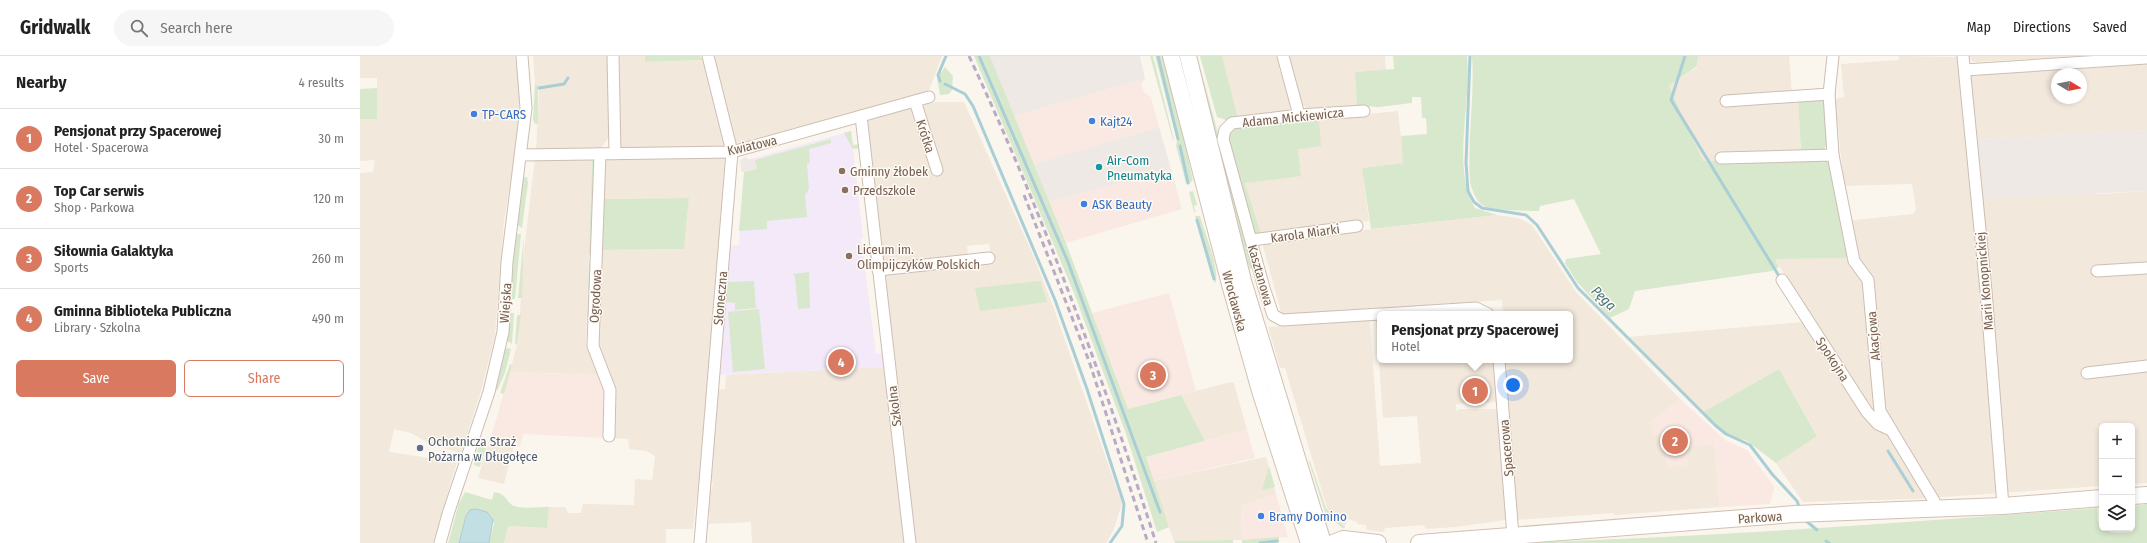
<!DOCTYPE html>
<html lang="en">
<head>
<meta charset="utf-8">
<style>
  :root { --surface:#fff; --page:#f6f6f6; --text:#222; --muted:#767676; --line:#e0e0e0; --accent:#d9795f }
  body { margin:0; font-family:"Fira Sans Condensed",sans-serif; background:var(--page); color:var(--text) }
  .controls { position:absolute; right:12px; bottom:12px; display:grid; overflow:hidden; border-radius:6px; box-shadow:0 2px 6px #0003 }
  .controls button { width:36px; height:36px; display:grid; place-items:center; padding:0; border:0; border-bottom:1px solid var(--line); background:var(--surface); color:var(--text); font:20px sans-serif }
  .compass { position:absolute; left:1691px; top:12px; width:36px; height:36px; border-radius:50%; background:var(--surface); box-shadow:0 2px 6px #0003; rotate:100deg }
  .you { position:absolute; left:1153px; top:329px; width:14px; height:14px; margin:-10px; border:3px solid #fff; border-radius:50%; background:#1a73e8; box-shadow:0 0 0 6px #1a73e833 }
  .badge { display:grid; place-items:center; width:26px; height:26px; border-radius:50%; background:var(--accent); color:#fff; font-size:13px; font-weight:700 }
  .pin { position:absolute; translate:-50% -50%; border:2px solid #fff; box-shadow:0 1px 4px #0006 }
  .popup { position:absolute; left:1017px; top:255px; width:196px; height:52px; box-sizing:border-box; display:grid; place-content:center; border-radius:6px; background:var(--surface); filter:drop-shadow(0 1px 3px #0005); font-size:13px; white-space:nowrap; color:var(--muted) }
  .popup b { font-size:15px; color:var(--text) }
  .popup::after { content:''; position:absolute; left:50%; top:100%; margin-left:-8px; border:8px solid transparent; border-top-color:var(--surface) }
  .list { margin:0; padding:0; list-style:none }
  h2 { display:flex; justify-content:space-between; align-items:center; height:52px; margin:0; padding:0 16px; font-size:17px }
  h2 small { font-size:13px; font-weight:400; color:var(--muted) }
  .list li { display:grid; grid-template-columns:26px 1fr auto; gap:12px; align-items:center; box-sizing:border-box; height:60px; padding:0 16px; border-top:1px solid var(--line) }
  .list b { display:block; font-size:15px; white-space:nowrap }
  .list p { margin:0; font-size:13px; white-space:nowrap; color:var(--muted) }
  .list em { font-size:13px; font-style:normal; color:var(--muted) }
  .actions { display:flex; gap:8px; padding:12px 16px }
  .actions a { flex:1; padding:9px 0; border:1px solid var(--accent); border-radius:6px; text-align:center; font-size:14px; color:var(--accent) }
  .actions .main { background:var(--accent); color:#fff }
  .icon { flex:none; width:22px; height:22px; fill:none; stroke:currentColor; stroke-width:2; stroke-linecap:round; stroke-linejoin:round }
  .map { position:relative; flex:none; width:1787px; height:487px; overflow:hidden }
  header { display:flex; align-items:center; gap:24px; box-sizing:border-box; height:56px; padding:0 20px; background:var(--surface); border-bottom:1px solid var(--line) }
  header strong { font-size:19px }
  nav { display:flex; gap:22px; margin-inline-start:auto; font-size:14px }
  .search { width:280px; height:36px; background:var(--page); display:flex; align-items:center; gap:10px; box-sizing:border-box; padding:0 14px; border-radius:22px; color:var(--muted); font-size:15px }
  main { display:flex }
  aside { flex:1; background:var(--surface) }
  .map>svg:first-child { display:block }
</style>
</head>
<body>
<header>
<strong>Gridwalk</strong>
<div class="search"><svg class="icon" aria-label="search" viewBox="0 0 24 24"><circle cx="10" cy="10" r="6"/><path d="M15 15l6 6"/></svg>Search here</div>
<nav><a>Map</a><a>Directions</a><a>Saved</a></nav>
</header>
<main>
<aside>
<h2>Nearby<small>4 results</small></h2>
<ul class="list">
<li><span class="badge">1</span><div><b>Pensjonat przy Spacerowej</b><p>Hotel · Spacerowa</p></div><em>30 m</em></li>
<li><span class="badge">2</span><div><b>Top Car serwis</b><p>Shop · Parkowa</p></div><em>120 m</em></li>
<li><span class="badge">3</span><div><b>Siłownia Galaktyka</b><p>Sports</p></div><em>260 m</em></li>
<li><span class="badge">4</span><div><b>Gminna Biblioteka Publiczna</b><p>Library · Szkolna</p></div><em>490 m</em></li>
</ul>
<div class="actions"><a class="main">Save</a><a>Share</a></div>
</aside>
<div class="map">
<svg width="1787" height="487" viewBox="0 0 1787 487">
  <rect width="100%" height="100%" fill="#fbf6ed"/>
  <g fill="#f2e8dc" fill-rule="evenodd">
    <polygon points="0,0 155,0 158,14 160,35 157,82 144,165 135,279 122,332 101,397 72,389 51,377 34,373 29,396 97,406 73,487 0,487 0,117 13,116 15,104 0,105 0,63 17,63 17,22 0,22"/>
    <polygon points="173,0 250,0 251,79 239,94 176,94 179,37 178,31 175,28"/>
    <polygon points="257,0 285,0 285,6 343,4 366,88 363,92 263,93 259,90 261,59 258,55"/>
    <polygon points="351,0 582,0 568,37 374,88"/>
    <polygon points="862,0 918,0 920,16 923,18 931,47 928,56 878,62"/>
    <polygon points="928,0 1025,0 1026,14 995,16 997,50 950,54 940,47"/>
    <polygon points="1338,0 1429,0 1432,38 1438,44 1441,102 1343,105 1309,30 1337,11"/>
    <path d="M1539 0 1600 1 1614 17 1787 8V74L1617 83 1620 121 1624 129 1741 138 1787 135V427L1772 428V370H1742V430L1555 443 1443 446 1416 407 1457 379 1419 313 1343 356 1268 281 1443 266 1435 237 1415 203 1488 202 1489 162 1494 164 1553 158 1556 154 1552 128 1484 130 1475 43 1484 41 1481 8 1539 4ZM1697 18H1721V42H1697Z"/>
    <polygon points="1608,0 1722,0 1613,6"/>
    <polygon points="577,46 604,46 673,199 693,250 762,448 753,475 746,487 554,487 527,254 529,249 526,239 524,218 632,205 629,188 607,190 608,199 523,208 506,65 515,60 549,52 554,56 562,54 565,49"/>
    <polygon points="1038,55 1044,107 1002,112 1009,165 906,179 900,175 885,127 941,119 938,93 959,63"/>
    <polygon points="365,100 344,381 333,473 306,473 306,487 144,487 147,470 187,472 189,451 205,451 208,457 221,457 223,448 274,449 275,423 292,424 295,400 286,395 269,393 268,383 255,382 256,338 238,288 242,194 324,193 329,142 243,143 246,102"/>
    <polygon points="175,102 232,102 226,287 238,319 150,316 158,285 164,195"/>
    <polygon points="1137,159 1158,162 1172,169 1216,236 1320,343 1289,367 1305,377 1307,411 1326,391 1354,388 1360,451 1254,459 1254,457 1157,464 1146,304 1210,304 1210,258 1143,258 1142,244 922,259 903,190 907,185"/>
    <polygon points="1010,264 1020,410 1061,407 1057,360 1023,362 1016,266 1017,264 1020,264 1020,304 1134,304 1137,346 1096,348 1096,355 1100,353 1138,353 1146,464 1095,471 1066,473 1064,469 1025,472 1024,476 1007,474 1006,469 997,468 997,466 988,463 985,470 967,452 925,312 920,312 908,271"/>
    <polygon points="526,311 546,487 392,487 391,466 347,468 350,464 350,458 348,457 350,435 352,433 353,426 351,425 358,334 365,333 366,319"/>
    <polygon points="871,326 874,327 887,374 845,385 821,339"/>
    <polygon points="130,381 154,389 144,428 118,422"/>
    <polygon points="906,401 916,438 881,450 882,484 814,485 793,425"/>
  </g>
  <g fill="#fae9e2">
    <polygon points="780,24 784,36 791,41 799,71 674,108 654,60"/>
    <polygon points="811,113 822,153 706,187 689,146"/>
    <polygon points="809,237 836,335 768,353 732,257"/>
    <polygon points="150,316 238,319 246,337 244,382 163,378 160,391 131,381"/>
    <polygon points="1320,343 1365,384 1387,394 1413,429 1414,432 1410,448 1360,451 1354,388 1327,391 1328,411 1319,412 1317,410 1307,411 1305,378 1293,379 1293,371 1288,367"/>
    <polygon points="887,374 895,402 793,425 786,401"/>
    <polygon points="916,438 928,481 882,484 881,450"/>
  </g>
  <g fill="#eee9e5">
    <polygon points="630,0 780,0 785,23 781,27 780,24 654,60"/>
    <polygon points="799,71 811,113 689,146 674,108"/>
    <polygon points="1787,74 1787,135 1622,143 1622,134 1624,129 1620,121 1616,83"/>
    <polygon points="386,101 388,104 394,102 397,113 384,116 381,115 380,104"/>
  </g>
  <polygon fill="#f3e9f8" points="491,75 503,182 501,182 516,298 524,297 526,311 359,319 370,190 379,189 384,116 397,113 394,102"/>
  <g fill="#d8e8cc">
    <polygon points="285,0 340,0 343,4 285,6"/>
    <polygon points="614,0 630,0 706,187 768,353 821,339 845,385 786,401 809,471 797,476 766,378 714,237"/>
    <polygon points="790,0 793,0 814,84 813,84"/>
    <polygon points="795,0 804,0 833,124 829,128 826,127 816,90 817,84"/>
    <polygon points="834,0 837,0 895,213 890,213 883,195"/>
    <polygon points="840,0 862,0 878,62 869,65 857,61"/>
    <path d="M1033 0H1107C1112 46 1091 111 1115 152L1137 159 1011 173 1002 112 1043 107 1041 80 1067 78 1066 62H1062L1061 41H1052V47L1019 51 997 50 995 16 1034 13Z"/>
    <path d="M1112 0H1338L1337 10 1309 30 1343 105 1441 102 1464 103 1472 109 1488 202 1415 203 1419 211 1412 215 1275 235 1269 253 1250 262 1217 226 1205 207 1206 203 1241 198 1214 143 1180 150 1179 155C1167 155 1132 155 1122 149 1116 145 1111 132 1110 125 1107 83 1115 42 1112 0Z"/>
    <polygon points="585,11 593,20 592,34 589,38 580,39 577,22"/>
    <polygon points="175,28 178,30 178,68 174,67 173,62"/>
    <polygon points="17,32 17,63 0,63 0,33"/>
    <polygon points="1465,42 1468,86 1463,95 1441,97 1438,44"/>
    <polygon points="959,63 961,90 938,93 941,120 885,127 900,175 906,179 895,178 867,77 875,69"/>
    <polygon points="491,75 493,89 500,88 500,92 493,93 484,77"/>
    <polygon points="471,83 471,87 449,93 450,107 447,108 449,133 445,139 447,161 407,165 407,173 379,175 384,116 397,113 395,104"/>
    <polygon points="232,102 235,103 233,198 229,199"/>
    <polygon points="165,121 167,121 168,127 162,172 156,168 162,124"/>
    <polygon points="243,125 245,125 244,143 329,142 324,193 240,194"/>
    <polygon points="833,135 837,149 834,150 835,155 838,155 834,156 829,136"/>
    <path d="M835 160H840C844 175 861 215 855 228Z"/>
    <polygon points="158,178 161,178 155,243 152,243 149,240 155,180"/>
    <polygon points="164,179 162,242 158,242 163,188"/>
    <polygon points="229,206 233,207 230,264 227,264"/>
    <polygon points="449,216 450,252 438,253 435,221 433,218"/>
    <polygon points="394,225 396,252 375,254 375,247 366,246 368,226"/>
    <polygon points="680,225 687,246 620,255 615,232"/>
    <polygon points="399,253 405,313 373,316 368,256"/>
    <polygon points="151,257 154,257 152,288 146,284 148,260"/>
    <polygon points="157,259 161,259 157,289 155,288"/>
    <polygon points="147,292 151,293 145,317 137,335 135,330 143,295"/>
    <polygon points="150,308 152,309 144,338 140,337"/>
    <polygon points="1419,313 1457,380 1416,407 1387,385 1368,379 1343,356"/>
    <polygon points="119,390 126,392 120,411 114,409 114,404"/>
    <polygon points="950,405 966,452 985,471 984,473 966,459 949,406"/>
    <polygon points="909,410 915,431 902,434"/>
    <path d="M105 436 132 444 134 436C148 438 145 446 154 450 163 453 179 451 189 451L187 472 148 470 144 487H129L134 468 130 459 106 460 99 487H88L99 447Z"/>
    <path d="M1787 448V487H1154C1349 481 1543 467 1737 452 1738 456 1737 464 1739 468 1745 479 1762 477 1773 476V450Z"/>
    <polygon points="919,481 919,487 882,487 882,484"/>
    <polygon points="873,484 873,487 815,487 814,485"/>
  </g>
  <polygon fill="#c2dfe4" stroke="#aaced5" points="116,453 127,456 133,464 129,487 99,487 106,460 110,454"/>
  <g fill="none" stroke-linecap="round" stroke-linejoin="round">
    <g stroke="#aaced5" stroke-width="3">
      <polyline points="619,0 708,206 800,456"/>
      <polyline points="798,0 818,83"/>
      <polyline points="1110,0 1106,107 1108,135 1114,146 1122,152 1166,159 1177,169 1218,232 1355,369 1366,378 1390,389 1412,418 1437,445 1440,453"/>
      <polyline points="1325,0 1311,44 1419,220"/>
      <polyline points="580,25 578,19 586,0"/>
      <polyline points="585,28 605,38 613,50 695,244 727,333 764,448 762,470 750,487"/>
      <polyline points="179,32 204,28 208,22"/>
      <polyline points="820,90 828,127"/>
      <polyline points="837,164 854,223"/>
      <polyline points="1528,395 1553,435"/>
      <polyline points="1445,464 1457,474"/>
      <polyline points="1466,485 1469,487"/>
      <polyline points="900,487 917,485"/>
    </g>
    <g stroke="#cdbeb3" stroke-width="13">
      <g id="street">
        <polyline points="253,0 255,97"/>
        <polyline points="923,0 939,59"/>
        <polyline points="1603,0 1626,235 1643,450"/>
        <polyline points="1605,14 1787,2"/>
        <polyline points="1469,38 1473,0"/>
        <polyline points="555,45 577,114"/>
        <polyline points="1366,45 1469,38 1473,99"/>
        <polyline points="1004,55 939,59 872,67 865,74 863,83 904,232 913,259 922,264 1020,258"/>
        <polyline points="501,60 550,487"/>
        <polyline points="240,98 233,290 250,334 249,380"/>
        <polyline points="161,99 372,96 569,41"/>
        <polyline points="1361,102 1473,99 1494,205 1508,224 1520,355 1574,445 1576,453"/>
        <polyline points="892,184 997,170"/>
        <polyline points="518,214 629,202"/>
        <polyline points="1737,215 1787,212"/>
        <polyline points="1422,224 1507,356 1518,368 1531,374"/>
        <polyline points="1023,258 1116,252 1128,258"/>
        <polyline points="1139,304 1153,480"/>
        <polyline points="1727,317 1787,310"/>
        <polyline points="80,487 88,458 129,336 143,276 147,206 166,52 162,0"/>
        <polyline points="340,487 372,96 348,0"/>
      </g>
    </g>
    <g stroke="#d2c0b3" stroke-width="18">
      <g id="secondary">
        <polyline points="811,0 871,232 901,338 949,487"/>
        <polyline points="828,0 883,225 963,487"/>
        <polyline points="1772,440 1787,439"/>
        <polyline points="973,487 983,483 1018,487"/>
        <polyline points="1059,487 1435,458 1643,450 1742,442"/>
      </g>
    </g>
    <use href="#street" stroke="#fff" stroke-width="11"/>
    <use href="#secondary" stroke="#fff" stroke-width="16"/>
    <g stroke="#b9abc6" stroke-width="3" stroke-dasharray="6 4" stroke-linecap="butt">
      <path d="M609 0C683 158 743 321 796 487"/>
      <polyline points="664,139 729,305 788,487"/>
    </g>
  </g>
  <g fill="#3f7fe0" stroke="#fefaf4" stroke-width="1.5">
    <circle cx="114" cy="58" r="4"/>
    <circle cx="732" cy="65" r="4"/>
    <circle cx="724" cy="148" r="4"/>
    <circle cx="901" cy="460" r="4"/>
  </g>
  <circle fill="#0f9aa8" stroke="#fefaf4" stroke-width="1.5" cx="739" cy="111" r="4"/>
  <g fill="#8d6e63" stroke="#fefaf4" stroke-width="1.5">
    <circle cx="482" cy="115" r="4"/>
    <circle cx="485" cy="134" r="4"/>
    <circle cx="489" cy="200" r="4"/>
  </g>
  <circle fill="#5c6f8a" stroke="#fefaf4" stroke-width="1.5" cx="60" cy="392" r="4"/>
  <g text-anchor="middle" stroke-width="3" stroke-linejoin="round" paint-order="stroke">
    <g font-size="13" fill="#366cbe" stroke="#fefaf4" text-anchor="start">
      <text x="122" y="63">TP-CARS</text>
      <text x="740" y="70">Kajt24</text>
      <text x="732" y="153">ASK Beauty</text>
      <text x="909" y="465">Bramy Domino</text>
    </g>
    <g font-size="13" fill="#755e51" stroke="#fefaf4">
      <text transform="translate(933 61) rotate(-6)" y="5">Adama Mickiewicza</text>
      <text transform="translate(566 80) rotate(72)" y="5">Krótka</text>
      <text transform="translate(392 89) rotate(-13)" y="5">Kwiatowa</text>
      <text transform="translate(945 177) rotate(-8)" y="5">Karola Miarki</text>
      <text transform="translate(901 219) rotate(74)" y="5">Kasztanowa</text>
      <text transform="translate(1624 225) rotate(-95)" y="5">Marii Konopnickiej</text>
      <text transform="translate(235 240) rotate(-87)" y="5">Ogrodowa</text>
      <text transform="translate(360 242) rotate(-85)" y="5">Słoneczna</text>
      <text transform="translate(875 245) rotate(75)" y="5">Wrocławska</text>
      <text transform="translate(145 247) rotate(-86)" y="5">Wiejska</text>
      <text transform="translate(1513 280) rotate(-95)" y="5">Akacjowa</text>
      <text transform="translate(1473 303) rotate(57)" y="5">Spokojna</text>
      <text transform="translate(534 350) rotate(-97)" y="5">Szkolna</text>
      <text transform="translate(1146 392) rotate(-95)" y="5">Spacerowa</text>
      <text transform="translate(1400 461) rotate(-4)" y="5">Parkowa</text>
    </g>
    <g font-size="13" fill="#0d838f" stroke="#fefaf4" text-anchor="start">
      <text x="747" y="109">Air-Com<tspan x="747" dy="15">Pneumatyka</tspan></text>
    </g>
    <g font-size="13" fill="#785e54" stroke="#fefaf4" text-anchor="start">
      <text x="490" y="120">Gminny żłobek</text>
      <text x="493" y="139">Przedszkole</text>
      <text x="497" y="198">Liceum im.<tspan x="497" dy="15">Olimpijczyków Polskich</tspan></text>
    </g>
    <g font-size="13" fill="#4e5e75" stroke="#fefaf4" text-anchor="start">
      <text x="68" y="390">Ochotnicza Straż<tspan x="68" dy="15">Pożarna w Długołęce</tspan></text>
    </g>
    <g font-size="14" font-style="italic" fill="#49777f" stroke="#fefaf4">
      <text transform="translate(1244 242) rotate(45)" y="5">Pęga</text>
    </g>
  </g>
</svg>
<div class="controls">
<button>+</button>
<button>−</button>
<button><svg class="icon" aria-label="layers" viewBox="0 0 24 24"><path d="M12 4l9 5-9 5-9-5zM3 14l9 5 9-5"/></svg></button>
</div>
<svg class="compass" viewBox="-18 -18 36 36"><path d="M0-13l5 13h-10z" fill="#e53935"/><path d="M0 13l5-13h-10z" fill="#767676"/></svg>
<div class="you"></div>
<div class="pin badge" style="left:1115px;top:335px">1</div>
<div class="popup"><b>Pensjonat przy Spacerowej</b>Hotel</div>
<div class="pin badge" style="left:1315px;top:385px">2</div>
<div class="pin badge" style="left:793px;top:319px">3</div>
<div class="pin badge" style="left:481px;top:306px">4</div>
</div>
</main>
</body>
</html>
